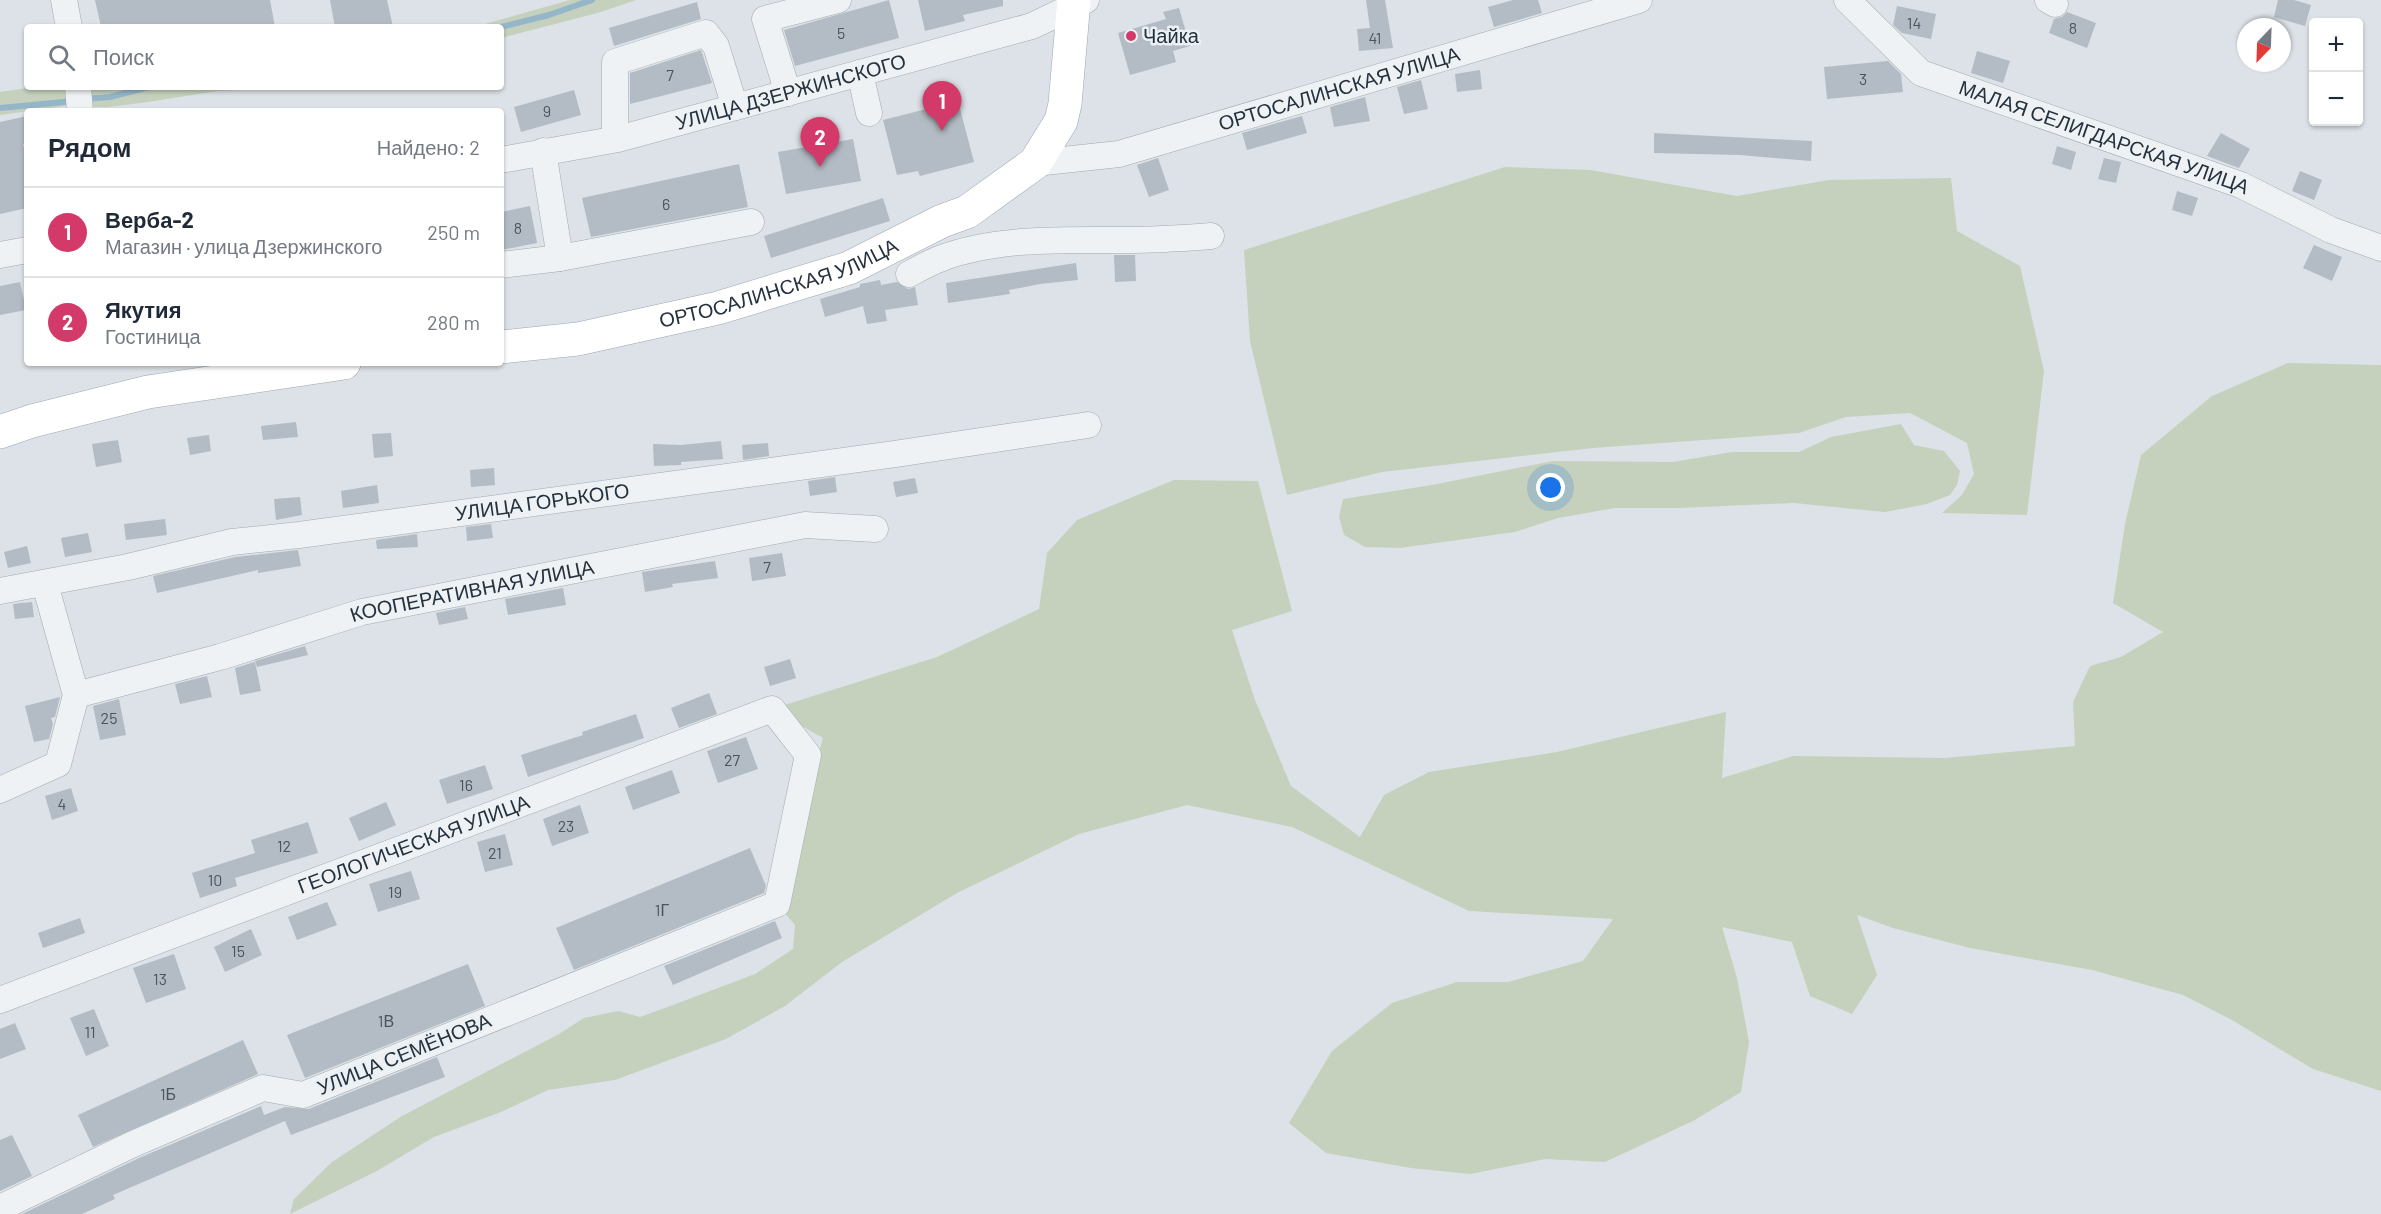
<!DOCTYPE html>
<html lang="ru">
<head>
<meta charset="utf-8">
<style>
  :root { --surface:#fff; --page:#f2f2f3; --text:#1f2937; --muted:#747a83; --line:#e0e1e3; --accent:#d33a69 }
  body { margin:0; font-family:Barlow,sans-serif; background:var(--page); color:var(--text) }
  .controls { position:absolute; right:18px; top:18px; display:grid; overflow:hidden; border-radius:6px; box-shadow:0 2px 4px #0004 }
  .controls button { width:54px; height:54px; display:grid; place-items:center; padding:0; border:0; border-bottom:2px solid var(--line); background:var(--surface); color:var(--text); font:30px sans-serif }
  .compass { position:absolute; left:2237px; top:18px; width:54px; height:54px; border-radius:50%; background:var(--surface); box-shadow:0 2px 4px #0004; rotate:203deg }
  .you { position:absolute; left:1551px; top:488px; width:21px; height:21px; margin:-15px; border:4px solid #fff; border-radius:50%; background:#1a73e8; box-shadow:0 0 0 9px #1a73e833 }
  .badge { display:grid; place-items:center; width:39px; height:39px; border-radius:50%; background:var(--accent); color:#fff; font-size:20px; font-weight:700 }
  .pin { position:absolute; translate:-50% -50px; filter:drop-shadow(0 2px 3px #0008) }
  .pin::after { content:''; position:absolute; top:32px; width:21px; height:18px; background:inherit; clip-path:polygon(0 0,100% 0,50% 100%) }
  .list { margin:0; padding:0; list-style:none }
  h2 { display:flex; justify-content:space-between; align-items:center; height:78px; margin:0; padding:0 24px; font-size:26px }
  h2 small { font-size:20px; font-weight:400; color:var(--muted) }
  .list li { display:grid; grid-template-columns:39px 1fr auto; gap:18px; align-items:center; box-sizing:border-box; height:90px; padding:0 24px; border-top:2px solid var(--line) }
  .list b { display:block; font-size:22px; white-space:nowrap }
  .list p { margin:0; font-size:20px; white-space:nowrap; color:var(--muted) }
  .list em { font-size:20px; font-style:normal; color:var(--muted) }
  .icon { flex:none; width:33px; height:33px; fill:none; stroke:currentColor; stroke-width:2; stroke-linecap:round; stroke-linejoin:round }
  .map { position:relative; flex:none; width:2381px; height:1214px; overflow:hidden }
  .search { position:absolute; background:var(--surface); box-shadow:0 2px 4px #0004; left:24px; top:24px; width:480px; height:66px; display:flex; align-items:center; gap:15px; box-sizing:border-box; padding:0 21px; border-radius:6px; color:var(--muted); font-size:22px }
  .panel { position:absolute; background:var(--surface); box-shadow:0 2px 4px #0004; left:24px; top:108px; width:480px; height:258px; border-radius:6px }
  .map>svg:first-child { display:block }
</style>
</head>
<body>
<div class="map">
<svg width="2381" height="1214" viewBox="0 0 2381 1214">
  <rect width="100%" height="100%" fill="#dce2e7"/>
  <g fill="#c5d1bc">
    <polygon points="570,0 636,0 601,12 501,38 501,27 474,27"/>
    <polygon points="34,87 319,87 218,91 141,103 107,107 65,106 0,115 0,92"/>
    <polygon points="1505,167 1590,170 1737,196 1829,180 1951,178 1957,231 2020,266 2044,371 2027,515 1942,513 1962,495 1974,474 1967,443 1910,413 1846,417 1799,433 1593,448 1382,472 1287,495 1250,341 1244,250"/>
    <polygon points="2288,363 2381,365 2381,1091 2313,1069 2232,1020 2183,995 2092,970 1970,948 1893,928 1857,915 1877,975 1852,1014 1810,996 1792,942 1722,927 1737,978 1749,1042 1741,1092 1693,1121 1605,1162 1546,1159 1470,1174 1411,1168 1326,1153 1289,1123 1332,1051 1392,1003 1457,982 1508,982 1583,961 1613,919 1469,911 1292,827 1187,805 1079,834 957,893 842,962 785,1006 726,1039 615,1080 548,1090 501,1112 434,1137 377,1171 290,1214 294,1199 332,1162 402,1116 559,1034 584,1018 618,1011 640,1017 673,1005 755,974 793,949 795,925 777,904 823,738 772,709 937,657 1039,609 1047,553 1077,520 1174,480 1258,481 1292,611 1232,630 1255,700 1291,786 1360,837 1384,795 1429,772 1557,752 1726,712 1722,778 1793,756 1945,758 2075,746 2073,702 2090,666 2121,657 2163,632 2113,603 2125,524 2141,455 2212,396"/>
    <polygon points="1901,424 1914,445 1944,451 1960,471 1957,485 1950,495 1927,504 1885,512 1794,503 1680,508 1615,508 1558,518 1515,532 1400,548 1365,547 1344,535 1339,517 1343,499 1432,485 1553,461 1673,462 1732,452 1799,452 1831,437"/>
  </g>
  <g fill="none" stroke-linecap="round" stroke-linejoin="round">
    <g stroke="#95b6c9" stroke-width="6">
      <polyline points="501,27 549,15 592,0"/>
      <polyline points="84,99 110,97 149,87"/>
      <polyline points="0,108 74,101"/>
    </g>
  </g>
  <g fill="#b3bcc4">
    <polygon points="95,0 270,0 275,27 101,27"/>
    <polygon points="330,0 387,0 393,27 335,27"/>
    <polygon points="889,0 899,38 795,66 784,30"/>
    <polygon points="918,0 1003,0 1003,6 963,15 965,21 925,31"/>
    <polygon points="1366,0 1385,0 1393,48 1359,51 1357,29 1370,28"/>
    <polygon points="1513,0 1538,0 1542,13 1494,27 1488,7"/>
    <polygon points="2278,0 2294,0 2311,5 2305,26 2274,17"/>
    <polygon points="697,2 701,19 614,46 609,28"/>
    <polygon points="1897,6 1936,14 1931,39 1902,33 1893,25"/>
    <polygon points="1179,8 1190,46 1173,51 1176,62 1130,75 1118,33 1166,19 1163,12"/>
    <polygon points="2067,12 2096,23 2087,48 2049,33 2054,19 2062,17"/>
    <polygon points="701,50 712,83 630,104 630,73"/>
    <polygon points="1977,51 2010,61 2003,83 1971,73"/>
    <polygon points="1888,61 1901,74 1903,92 1827,99 1824,67"/>
    <polygon points="1480,70 1482,89 1457,92 1455,74"/>
    <polygon points="1421,80 1428,109 1404,114 1397,87"/>
    <polygon points="574,90 581,115 521,132 514,107"/>
    <polygon points="1365,97 1370,121 1334,127 1330,107"/>
    <polygon points="958,101 974,162 920,176 918,171 897,175 883,120"/>
    <polygon points="27,116 27,143 23,144 27,160 27,208 0,214 0,122"/>
    <polygon points="1302,116 1307,133 1247,150 1242,133"/>
    <polygon points="1654,133 1812,141 1811,161 1740,155 1654,153"/>
    <polygon points="2221,133 2250,149 2239,168 2207,156"/>
    <polygon points="853,139 861,181 786,194 778,152"/>
    <polygon points="2057,146 2076,152 2071,170 2052,164"/>
    <polygon points="1158,158 1169,190 1149,197 1137,165"/>
    <polygon points="2104,158 2121,162 2116,183 2098,179"/>
    <polygon points="739,164 748,207 591,237 582,198"/>
    <polygon points="2300,171 2322,180 2314,200 2292,191"/>
    <polygon points="2177,191 2198,198 2192,216 2172,210"/>
    <polygon points="883,198 890,221 771,258 764,236"/>
    <polygon points="530,206 537,243 501,250 501,212"/>
    <polygon points="2314,245 2342,257 2332,281 2303,268"/>
    <polygon points="1114,255 1135,255 1136,281 1115,282"/>
    <polygon points="1076,263 1078,280 1040,284 1009,290 1010,294 948,303 946,283"/>
    <polygon points="880,280 881,285 897,282 908,289 915,287 918,305 885,310 887,321 867,324 863,306 825,317 820,299 860,287 860,284"/>
    <polygon points="20,282 26,310 0,315 0,286"/>
    <polygon points="296,422 298,437 263,440 261,426"/>
    <polygon points="391,433 393,456 374,458 372,434"/>
    <polygon points="209,435 211,451 190,455 187,438"/>
    <polygon points="118,440 122,462 96,467 92,444"/>
    <polygon points="721,441 723,459 681,462 681,465 654,466 653,444 681,445"/>
    <polygon points="768,443 769,456 743,460 742,445"/>
    <polygon points="494,468 495,485 471,487 470,470"/>
    <polygon points="835,477 837,492 810,496 808,481"/>
    <polygon points="915,478 918,493 896,497 893,482"/>
    <polygon points="377,485 379,503 343,508 341,491"/>
    <polygon points="300,497 302,515 276,520 274,499"/>
    <polygon points="165,519 167,535 126,540 124,524"/>
    <polygon points="491,524 493,538 467,541 466,527"/>
    <polygon points="88,533 92,552 65,557 61,538"/>
    <polygon points="417,534 418,547 377,549 376,540"/>
    <polygon points="27,546 31,563 8,568 4,552"/>
    <polygon points="298,550 301,566 258,573 258,570 157,593 153,576 235,557"/>
    <polygon points="782,553 786,576 752,581 749,558"/>
    <polygon points="715,561 718,578 672,584 673,587 645,592 642,572"/>
    <polygon points="563,588 566,605 508,615 505,599"/>
    <polygon points="32,602 34,617 15,619 13,604"/>
    <polygon points="465,607 468,619 439,625 436,613"/>
    <polygon points="305,646 308,655 257,667 255,661"/>
    <polygon points="790,659 796,678 770,686 764,667"/>
    <polygon points="255,662 261,691 240,695 235,668"/>
    <polygon points="207,676 212,697 180,704 175,684"/>
    <polygon points="709,693 717,714 679,728 671,708"/>
    <polygon points="60,697 55,717 51,718 53,724 49,739 34,742 25,706"/>
    <polygon points="119,699 126,735 100,740 93,706"/>
    <polygon points="636,714 644,738 528,777 521,755 583,735 582,732"/>
    <polygon points="746,737 758,769 718,783 707,751"/>
    <polygon points="485,765 493,789 447,804 439,780"/>
    <polygon points="672,770 680,793 633,810 625,787"/>
    <polygon points="71,788 78,811 52,820 45,796"/>
    <polygon points="386,802 396,825 359,841 349,818"/>
    <polygon points="580,805 589,833 552,846 543,819"/>
    <polygon points="308,822 318,853 235,878 237,886 200,898 192,873 255,853 251,840"/>
    <polygon points="505,834 513,865 485,872 477,842"/>
    <polygon points="750,848 766,886 764,893 574,970 556,928"/>
    <polygon points="411,871 420,899 378,912 369,884"/>
    <polygon points="327,902 337,925 297,940 288,917"/>
    <polygon points="80,918 85,933 43,948 38,933"/>
    <polygon points="775,921 782,938 673,985 664,966"/>
    <polygon points="251,929 262,955 225,972 214,947"/>
    <polygon points="174,954 186,989 146,1003 133,968"/>
    <polygon points="468,964 485,1006 305,1078 287,1035"/>
    <polygon points="94,1009 109,1046 86,1056 70,1018"/>
    <polygon points="15,1023 26,1049 0,1059 0,1029"/>
    <polygon points="243,1040 258,1074 93,1147 78,1115"/>
    <polygon points="437,1057 445,1077 291,1135 285,1121 113,1195 115,1199 82,1214 22,1214 139,1158 261,1106 264,1115 285,1107 309,1109"/>
    <polygon points="12,1135 32,1176 0,1191 0,1140"/>
  </g>
  <g fill="none" stroke-linecap="round" stroke-linejoin="round">
    <g stroke="#a1aab1" stroke-width="27">
      <g id="minor">
        <polyline points="64,0 69,27"/>
        <path id="s1" d="M1847 0 1921 73 2241 185 2331 230 2381 248"/>
        <polyline points="2048,0 2055,4"/>
        <polyline points="860,73 869,113"/>
        <polyline points="78,87 80,111"/>
        <polyline points="788,93 765,19 838,0"/>
        <polyline points="615,139 615,62 706,33 716,46 735,107"/>
        <polyline points="543,151 560,258 751,222"/>
        <path id="s2" d="M501 160 618 139 1032 26 1086 0"/>
        <path id="s3" d="M1035 163 1119 154 1639 0"/>
        <polyline points="0,255 27,250"/>
        <polyline points="501,265 560,258"/>
        <path d="M909 274C920 268 931 262 942 258 997 237 1070 240 1128 240 1156 240 1183 238 1211 236"/>
        <path id="s4" d="M0 591 128 567 232 542 299 535 895 454 1088 425"/>
        <path id="s5" d="M76 695 220 657 362 612 805 525 875 529"/>
        <polyline points="0,790 58,764 76,695 45,584"/>
        <path id="s6" d="M0 1000 772 709 808 755 777 904 303 1095 263 1088 133 1144 0 1208"/>
      </g>
    </g>
    <g stroke="#9ba8b3" stroke-width="34">
      <g id="major">
        <path id="s7" d="M501 347 578 339 718 308 849 268 942 221 967 212 1035 163 1061 121 1065 104 1074 0"/>
        <polyline points="0,432 32,421 148,392 344,363"/>
      </g>
    </g>
    <use href="#minor" stroke="#eef2f5" stroke-width="26"/>
    <use href="#major" stroke="#fff" stroke-width="33"/>
  </g>
  <circle fill="#d33a69" stroke="#ebf0f4" stroke-width="2" cx="1131" cy="36" r="6"/>
  <g text-anchor="middle" stroke-width="5" stroke-linejoin="round" paint-order="stroke">
    <g font-size="16" fill="#48545f">
      <text x="1914" y="29">14</text>
      <text x="2073" y="34">8</text>
      <text x="841" y="39">5</text>
      <text x="1375" y="44">41</text>
      <text x="670" y="81">7</text>
      <text x="1863" y="85">3</text>
      <text x="547" y="117">9</text>
      <text x="666" y="210">6</text>
      <text x="518" y="234">8</text>
      <text x="767" y="573">7</text>
      <text x="109" y="724">25</text>
      <text x="732" y="766">27</text>
      <text x="466" y="791">16</text>
      <text x="62" y="810">4</text>
      <text x="566" y="832">23</text>
      <text x="284" y="852">12</text>
      <text x="495" y="859">21</text>
      <text x="215" y="886">10</text>
      <text x="395" y="898">19</text>
      <text x="662" y="916">1Г</text>
      <text x="238" y="957">15</text>
      <text x="160" y="985">13</text>
      <text x="386" y="1027">1В</text>
      <text x="90" y="1038">11</text>
      <text x="168" y="1100">1Б</text>
    </g>
    <g font-size="20" fill="#25323d" stroke="#ebf0f4" text-anchor="start">
      <text x="1143" y="43">Чайка</text>
    </g>
    <g font-size="20" fill="#25323d" stroke="#ebf0f4">
      <text dy="7" stroke="none"><textPath href="#s3" startOffset="314">ОРТОСАЛИНСКАЯ УЛИЦА</textPath></text>
      <text dy="7" stroke="none"><textPath href="#s2" startOffset="298">УЛИЦА ДЗЕРЖИНСКОГО</textPath></text>
      <text dy="7" stroke="none"><textPath href="#s1" startOffset="298">МАЛАЯ СЕЛИГДАРСКАЯ УЛИЦА</textPath></text>
      <text dy="7" stroke="none"><textPath href="#s7" startOffset="286">ОРТОСАЛИНСКАЯ УЛИЦА</textPath></text>
      <text dy="7" stroke="none"><textPath href="#s4" startOffset="550">УЛИЦА ГОРЬКОГО</textPath></text>
      <text dy="7" stroke="none"><textPath href="#s5" startOffset="410">КООПЕРАТИВНАЯ УЛИЦА</textPath></text>
      <text dy="7" stroke="none"><textPath href="#s6" startOffset="442">ГЕОЛОГИЧЕСКАЯ УЛИЦА</textPath></text>
      <text transform="translate(404 1054) rotate(-22)" y="7">УЛИЦА СЕМЁНОВА</text>
    </g>
  </g>
</svg>
<div class="controls">
<button>+</button>
<button>−</button>
</div>
<svg class="compass" viewBox="-18 -18 36 36"><path d="M0-13l5 13h-10z" fill="#e53935"/><path d="M0 13l5-13h-10z" fill="#747a83"/></svg>
<div class="you"></div>
<div class="pin badge" style="left:942px;top:131px">1</div>
<div class="pin badge" style="left:820px;top:167px">2</div>
<div class="search"><svg class="icon" aria-label="search" viewBox="0 0 24 24"><circle cx="10" cy="10" r="6"/><path d="M15 15l6 6"/></svg>Поиск</div>
<section class="panel">
<h2>Рядом<small>Найдено: 2</small></h2>
<ul class="list">
<li><span class="badge">1</span><div><b>Верба-2</b><p>Магазин · улица Дзержинского</p></div><em>250 m</em></li>
<li><span class="badge">2</span><div><b>Якутия</b><p>Гостиница</p></div><em>280 m</em></li>
</ul>
</section>
</div>
</body>
</html>
